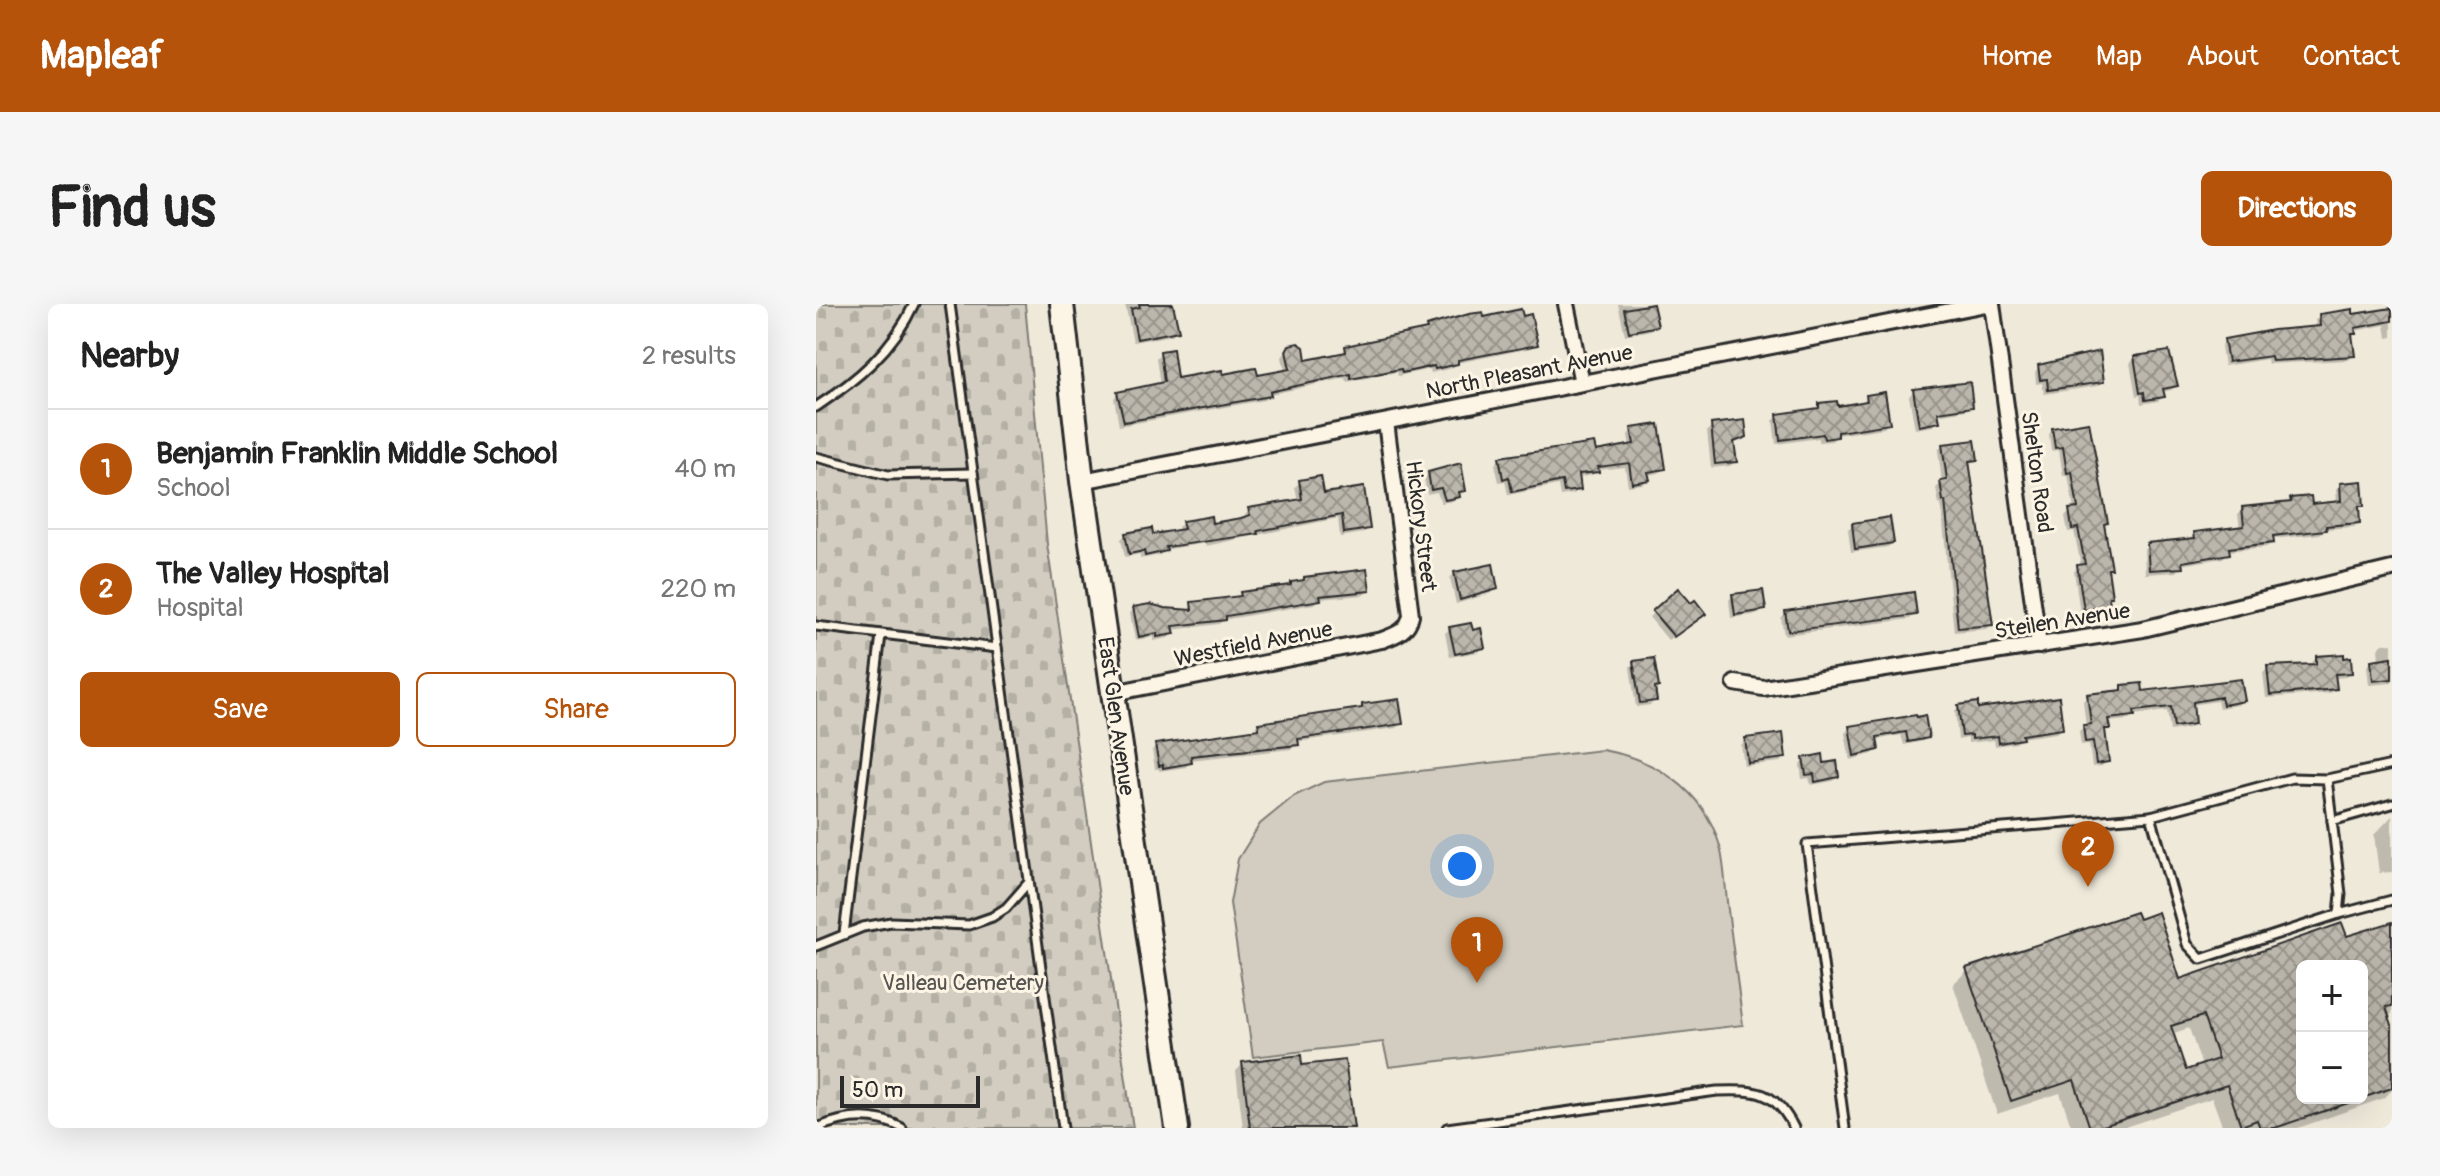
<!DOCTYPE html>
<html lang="en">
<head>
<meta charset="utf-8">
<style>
  :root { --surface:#fff; --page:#f6f6f6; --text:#222; --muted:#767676; --line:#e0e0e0; --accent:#b45309 }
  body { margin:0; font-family:Pangolin,sans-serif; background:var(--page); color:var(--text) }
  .controls { position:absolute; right:24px; bottom:24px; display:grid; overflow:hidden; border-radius:12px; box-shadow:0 8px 32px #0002 }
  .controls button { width:72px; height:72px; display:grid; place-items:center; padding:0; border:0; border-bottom:2px solid var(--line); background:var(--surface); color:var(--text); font:40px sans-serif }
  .scale { position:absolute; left:24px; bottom:20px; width:140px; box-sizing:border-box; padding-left:8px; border:4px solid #2b2b2b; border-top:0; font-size:22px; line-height:28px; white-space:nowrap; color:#2b2b2b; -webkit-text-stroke:6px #fcf5e5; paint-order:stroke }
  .you { position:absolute; left:646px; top:562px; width:28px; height:28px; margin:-20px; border:6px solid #fff; border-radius:50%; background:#1a73e8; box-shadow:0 0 0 12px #1a73e833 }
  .badge { display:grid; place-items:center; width:52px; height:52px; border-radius:50%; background:var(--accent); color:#fff; font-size:26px; font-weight:700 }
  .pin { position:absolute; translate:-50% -66px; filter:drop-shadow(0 2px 4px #0008) }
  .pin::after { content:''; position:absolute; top:42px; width:28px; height:24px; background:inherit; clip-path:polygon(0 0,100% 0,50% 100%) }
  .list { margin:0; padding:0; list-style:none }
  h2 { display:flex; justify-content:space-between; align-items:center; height:104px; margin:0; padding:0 32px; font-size:34px }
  h2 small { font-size:26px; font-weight:400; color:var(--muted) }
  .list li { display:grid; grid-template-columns:52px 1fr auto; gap:24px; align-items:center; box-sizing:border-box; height:120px; padding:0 32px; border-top:2px solid var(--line) }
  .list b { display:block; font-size:30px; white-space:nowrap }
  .list p { margin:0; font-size:26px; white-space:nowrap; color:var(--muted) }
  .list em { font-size:26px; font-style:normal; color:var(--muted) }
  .actions { display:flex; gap:16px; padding:24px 32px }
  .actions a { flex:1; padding:18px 0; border:2px solid var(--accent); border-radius:12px; text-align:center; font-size:28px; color:var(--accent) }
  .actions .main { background:var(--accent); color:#fff }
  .map { position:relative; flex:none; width:1576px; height:824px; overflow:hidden; border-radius:12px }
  header { display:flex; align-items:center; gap:48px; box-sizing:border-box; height:112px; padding:0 40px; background:var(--accent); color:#fff }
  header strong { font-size:38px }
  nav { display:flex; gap:44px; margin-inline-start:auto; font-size:28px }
  .intro { display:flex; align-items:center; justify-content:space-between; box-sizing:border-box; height:192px; padding:0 48px }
  h1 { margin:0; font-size:56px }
  .button { padding:20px 36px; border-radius:12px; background:var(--accent); color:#fff; font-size:28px; font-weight:700 }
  main { display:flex; gap:48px; padding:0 48px }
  aside { flex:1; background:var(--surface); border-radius:12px; box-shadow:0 8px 32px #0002 }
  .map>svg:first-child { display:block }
</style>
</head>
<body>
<header>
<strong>Mapleaf</strong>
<nav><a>Home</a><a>Map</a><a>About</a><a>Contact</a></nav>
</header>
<div class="intro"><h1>Find us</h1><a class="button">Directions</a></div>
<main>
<aside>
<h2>Nearby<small>2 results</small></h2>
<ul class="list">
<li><span class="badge">1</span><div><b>Benjamin Franklin Middle School</b><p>School</p></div><em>40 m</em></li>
<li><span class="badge">2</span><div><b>The Valley Hospital</b><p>Hospital</p></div><em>220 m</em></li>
</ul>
<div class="actions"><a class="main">Save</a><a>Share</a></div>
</aside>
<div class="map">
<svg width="1576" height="824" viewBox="0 0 1576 824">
  <defs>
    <pattern id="cemetery-stones" width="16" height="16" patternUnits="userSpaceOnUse" patternTransform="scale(2)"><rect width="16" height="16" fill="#d2cdc0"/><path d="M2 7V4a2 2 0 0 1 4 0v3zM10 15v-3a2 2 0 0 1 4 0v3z" fill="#b4b0a5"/></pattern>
    <pattern id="building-cross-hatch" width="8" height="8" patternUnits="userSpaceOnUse" patternTransform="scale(2)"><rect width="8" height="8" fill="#bcb7ac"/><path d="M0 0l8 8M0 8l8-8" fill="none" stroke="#99958c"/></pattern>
  </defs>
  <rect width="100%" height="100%" fill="#efe9da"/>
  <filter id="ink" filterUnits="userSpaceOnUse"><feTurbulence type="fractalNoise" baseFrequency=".0125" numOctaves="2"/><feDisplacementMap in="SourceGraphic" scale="16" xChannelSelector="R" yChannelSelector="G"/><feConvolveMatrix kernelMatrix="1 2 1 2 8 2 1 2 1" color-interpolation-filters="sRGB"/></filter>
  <g filter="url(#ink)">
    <polygon fill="url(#cemetery-stones)" stroke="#7e7c76" stroke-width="2" points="0,0 209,0 231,240 317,824 0,824"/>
    <path fill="#d2cdc0" stroke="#7e7c76" stroke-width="2" d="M786 446C839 455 886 485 903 539 909 559 909 584 912 606 917 644 922 682 927 721L573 763 567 738 437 753 414 599 422 555 444 520 478 492 508 478Z"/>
    <g fill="#0003" fill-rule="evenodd">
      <polygon points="309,0 355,0 360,26 356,31 317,38"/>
      <polygon points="802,0 835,0 839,22 835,26 809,31"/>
      <polygon points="1576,5 1576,33 1571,34 1569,21 1538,27 1534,33 1537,52 1532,56 1452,60 1451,55 1408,62 1405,42 1409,37 1500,24 1499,16 1504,12 1536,12"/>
      <polygon points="666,15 720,40 715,44 641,59 636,64 615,69 614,65 582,72 581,68 531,78 530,74 456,90 448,96 303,122 298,94 302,89 344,81 340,54 345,49 360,76 406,72 440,74 469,68 466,53 474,43 489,58 526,51 530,44 607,28 611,24"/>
      <polygon points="1319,54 1360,82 1355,86 1346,88 1347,93 1342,97 1325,100 1324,91 1320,92 1314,59"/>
      <polygon points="1223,63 1286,78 1282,82 1228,90 1226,79 1220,80 1219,68"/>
      <polygon points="1098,87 1155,102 1150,106 1121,111 1122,118 1117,122 1099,125 1093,92"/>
      <polygon points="1051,93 1072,119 1068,124 1021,131 1016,137 1003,138 1003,134 960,140 957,117 962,112 998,107 1004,101 1020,104 1046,98"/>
      <polygon points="896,122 929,133 916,141 919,157 914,162 895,164 891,127"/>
      <polygon points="816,126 848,164 843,169 831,171 832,175 827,180 812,182 809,163 781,166 776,171 761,174 763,185 758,190 744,192 742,181 692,191 689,177 683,178 679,160 684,155 778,149 814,143 812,131"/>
      <polygon points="1237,126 1290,218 1287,222 1294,264 1290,268 1292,302 1287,306 1264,309 1258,267 1265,262 1258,227 1252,228 1249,212 1258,206 1252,171 1247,172 1243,146 1235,147 1233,130"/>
      <polygon points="1127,142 1160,155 1152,160 1175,320 1170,325 1138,328 1125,200 1123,201 1120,184 1126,179 1122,146"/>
      <polygon points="613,170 647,187 637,197 625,199 621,188 611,190 608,174"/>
      <polygon points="484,178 506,191 552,225 547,229 524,233 522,214 390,242 389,239 348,246 344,251 324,255 324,250 309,253 305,235 310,231 336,232 363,228 362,223 367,219 394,221 430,215 429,210 433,206 482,197 479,183"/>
      <polygon points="1524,181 1546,201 1541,206 1542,218 1538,223 1509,225 1504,230 1456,235 1451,243 1412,247 1407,254 1364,261 1360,268 1329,270 1328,246 1332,241 1375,235 1379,230 1424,225 1422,210 1427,205 1471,200 1475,196 1494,202 1521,199 1520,185"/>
      <polygon points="1037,221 1076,239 1072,243 1035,248 1032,225"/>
      <polygon points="639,269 680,285 675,289 640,300 634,274"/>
      <polygon points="489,274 552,286 548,291 503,295 498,300 407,316 403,320 356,326 356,330 352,334 337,337 337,333 319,336 314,309 318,305 372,308 376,300 421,295 425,290 472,283"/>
      <polygon points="862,287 883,314 852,336 833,313"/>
      <polygon points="917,292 948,305 943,310 915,314 913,296"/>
      <polygon points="970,309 1099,310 1094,315 968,331 965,314"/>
      <polygon points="634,325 667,343 662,348 634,353 629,329"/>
      <polygon points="1576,339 1576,379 1553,381 1551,362 1556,358 1563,357 1562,345 1567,340"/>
      <polygon points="1501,354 1534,368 1529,373 1518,374 1519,384 1514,389 1450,394 1447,369 1452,364 1496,363 1496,358"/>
      <polygon points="818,359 840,383 837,386 839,396 834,401 820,403 814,363"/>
      <polygon points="1423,377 1427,396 1422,401 1403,404 1401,397 1375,401 1377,420 1373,424 1354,427 1351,407 1317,411 1312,416 1291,418 1291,424 1288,428 1290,457 1286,462 1276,463 1273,440 1265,441 1263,427 1270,422 1267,397 1272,392 1302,388 1307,383 1325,389"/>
      <polygon points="547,402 585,419 580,424 480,438 476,445 374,456 370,463 343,467 343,465 339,465 336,446 340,442 439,427 443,421 542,407"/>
      <polygon points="1143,403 1160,406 1245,425 1240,429 1205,434 1200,439 1179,442 1178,436 1152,439 1152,434 1142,436 1139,407"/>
      <polygon points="1107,413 1111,433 1107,437 1088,441 1085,431 1060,436 1061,445 1056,450 1034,456 1029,429 1034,424"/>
      <polygon points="930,436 968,453 964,458 928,462 925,441"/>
      <polygon points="988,456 1006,461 1021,473 1017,477 995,481 993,474 986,475 984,460"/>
      <polygon points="1576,512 1576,568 1563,569 1558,531"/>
      <path d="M1576 622V710L1571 712 1576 727V786L1568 794 1482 824H1407L1396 794 1306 824H1256L1244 789 1181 810 1137 680 1152 666 1363 678ZM1486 662H1546V794H1486ZM1373 724 1386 762 1368 768 1355 730Z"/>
      <polygon points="427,760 484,763 536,824 427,824 420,767"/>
    </g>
    <g fill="url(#building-cross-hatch)" stroke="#2b2b2b" stroke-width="2" fill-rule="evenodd">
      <polygon points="323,0 357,0 363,27 321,35 315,5 324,3"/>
      <polygon points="837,0 842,22 813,28 808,5"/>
      <polygon points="1576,4 1576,17 1539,24 1540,30 1536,30 1539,52 1456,57 1455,52 1412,58 1408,35 1457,26 1504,22 1503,10 1537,5 1537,10"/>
      <polygon points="705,5 707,12 715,10 722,41 642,56 642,60 619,65 618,62 586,69 585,65 535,75 535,70 462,86 454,88 455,92 308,118 301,88 348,78 344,47 357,45 361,74 406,66 407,70 440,64 442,71 474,65 470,47 473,41 482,39 488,43 490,56 530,48 529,42 611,25 610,22 653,10 667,8 668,13"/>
      <polygon points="1284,47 1288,78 1232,86 1231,75 1224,76 1222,61"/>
      <polygon points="1353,47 1362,82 1347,85 1349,93 1329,96 1328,88 1324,89 1318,52"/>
      <polygon points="1154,78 1157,103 1122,108 1124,118 1103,122 1097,85"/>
      <polygon points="1069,88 1074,120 1022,128 1022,133 1008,135 1007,130 964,136 961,110 1003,104 1003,99 1021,97 1022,102 1051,97 1050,91"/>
      <polygon points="929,116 931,133 918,138 921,158 899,160 895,120"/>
      <polygon points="1273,118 1292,219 1288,220 1296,265 1292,265 1296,293 1293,293 1294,302 1268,306 1261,261 1269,260 1262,224 1256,225 1253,205 1262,204 1256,168 1251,169 1247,143 1239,144 1236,124"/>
      <polygon points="843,120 850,165 832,168 834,176 816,179 813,159 782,163 783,168 763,170 765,186 748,188 746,177 696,188 693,173 687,175 683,153 778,139 780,147 818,140 815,124"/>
      <polygon points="1159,136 1162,156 1153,157 1177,321 1142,324 1129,197 1127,197 1124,177 1131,176 1126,140"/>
      <polygon points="645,159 650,187 643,188 644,193 629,196 625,184 615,186 612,168"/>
      <polygon points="505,172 508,189 548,183 554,225 528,229 526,211 442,227 443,230 350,243 351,247 329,252 328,247 313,250 309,229 336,224 337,230 368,225 366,217 385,214 395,212 396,219 425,214 434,211 432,204 486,195 483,176"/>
      <polygon points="1546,177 1548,202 1543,202 1544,219 1510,222 1511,226 1457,232 1458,239 1413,244 1414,250 1366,258 1367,264 1333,266 1331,239 1379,234 1378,228 1428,222 1426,203 1475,198 1474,194 1495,192 1496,200 1525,197 1524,179"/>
      <polygon points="1074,213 1078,239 1039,245 1036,219"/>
      <polygon points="677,260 682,285 644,296 638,268"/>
      <polygon points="551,265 554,287 504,292 505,296 410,312 410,316 357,322 359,330 341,333 341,329 323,333 317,303 334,300 349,304 376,306 375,298 425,292 424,288 475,281 475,278 488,276 488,273"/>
      <polygon points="862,284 875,299 879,296 890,310 858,333 836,307"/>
      <polygon points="947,286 950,306 919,311 916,290"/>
      <polygon points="1098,288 1101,311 972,327 969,307"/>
      <polygon points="655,319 657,326 665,324 669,344 639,350 633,323"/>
      <polygon points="1528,350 1528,354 1535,353 1536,369 1519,370 1521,385 1454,391 1451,362 1500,360 1500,352"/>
      <polygon points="1576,353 1576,375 1557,377 1555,356"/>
      <polygon points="838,354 843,383 839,384 841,397 824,399 817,357"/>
      <polygon points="1425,375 1429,397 1407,401 1405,393 1377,398 1379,420 1358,423 1355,403 1318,407 1319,412 1292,415 1294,425 1289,425 1293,458 1280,460 1277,437 1269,438 1267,421 1275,420 1271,390 1306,386 1306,381 1326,379 1327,387"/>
      <polygon points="1243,393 1247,425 1206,431 1207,435 1183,439 1182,432 1156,435 1156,431 1146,432 1142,401 1162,398 1162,404"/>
      <polygon points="583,395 587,420 482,435 483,441 375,452 376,459 347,464 347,461 343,462 339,440 443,425 442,419 546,404 546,400"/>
      <polygon points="1100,411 1101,413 1109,411 1113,434 1092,438 1090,428 1061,433 1063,446 1038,452 1033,422"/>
      <polygon points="967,429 970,454 932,459 929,434"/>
      <polygon points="1007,450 1008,459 1021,457 1023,473 999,478 998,470 990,471 987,454"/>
      <path d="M1320 608 1323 615 1342 608 1364 675 1526 619 1531 632 1576 618V702L1570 703 1576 721V784L1546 794V662H1486V794H1538V797L1459 824H1444L1441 816 1425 822 1411 781 1281 824H1274L1258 776 1195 797 1150 664ZM1387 712 1402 755 1370 766 1355 722Z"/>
      <polygon points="485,751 486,761 529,756 538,824 434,824 426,758"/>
    </g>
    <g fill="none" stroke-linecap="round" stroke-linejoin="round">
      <g stroke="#2b2b2b" stroke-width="13">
        <g id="lane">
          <polyline points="134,0 247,824"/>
          <path d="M0 103C41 76 77 46 98 0"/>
          <polyline points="0,153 72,171 157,169"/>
          <polyline points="0,322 181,344"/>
          <polyline points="1511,475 1525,590 1523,610 1385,655 1371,640 1335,512 1476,474 1511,475 1576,461"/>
          <polyline points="1516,517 1576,500"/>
          <polyline points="1523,610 1576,596"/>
          <polyline points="28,630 65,331"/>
          <polyline points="0,642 47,623 75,618 153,621 176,613 190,604 213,578"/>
          <path d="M1 824C29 812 59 809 86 824"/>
          <path d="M631 824 901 787C941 786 959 786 978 824"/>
          <polyline points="1029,824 991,540 1335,512"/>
        </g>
      </g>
      <g stroke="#2b2b2b" stroke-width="20">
        <g id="street">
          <polyline points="750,0 766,79"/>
          <polyline points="1176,0 1223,342"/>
          <polyline points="266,177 1170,0"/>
          <polyline points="919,379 947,384 1327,325 1576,265"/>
          <path d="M297 389 566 336C580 331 592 327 595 311L570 118"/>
        </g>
      </g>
      <g stroke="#2b2b2b" stroke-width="28">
        <polyline id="secondary" points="246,0 266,177 361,824"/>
      </g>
      <use href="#lane" stroke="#fcf5e5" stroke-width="7"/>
      <use href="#street" stroke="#fcf5e5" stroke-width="14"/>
      <use href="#secondary" stroke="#fcf5e5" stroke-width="22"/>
    </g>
  </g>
  <g text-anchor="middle" stroke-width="6" stroke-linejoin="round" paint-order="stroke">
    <g font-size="22" fill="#2b2b2b" stroke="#fcf5e5">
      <text transform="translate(713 67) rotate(-11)" y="8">North Pleasant Avenue</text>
      <text transform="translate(1222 168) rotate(82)" y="8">Shelton Road</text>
      <text transform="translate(606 222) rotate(83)" y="8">Hickory Street</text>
      <text transform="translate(1246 316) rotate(-9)" y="8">Steilen Avenue</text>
      <text transform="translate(437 339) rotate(-11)" y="8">Westfield Avenue</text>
      <text transform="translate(301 412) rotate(82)" y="8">East Glen Avenue</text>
    </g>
    <g font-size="22" fill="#555450" stroke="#fcf5e5">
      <text x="147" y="686">Valleau Cemetery</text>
    </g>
  </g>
</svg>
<div class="controls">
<button>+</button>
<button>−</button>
</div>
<div class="scale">50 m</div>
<div class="you"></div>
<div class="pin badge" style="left:661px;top:679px">1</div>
<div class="pin badge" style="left:1272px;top:583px">2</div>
</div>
</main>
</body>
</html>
